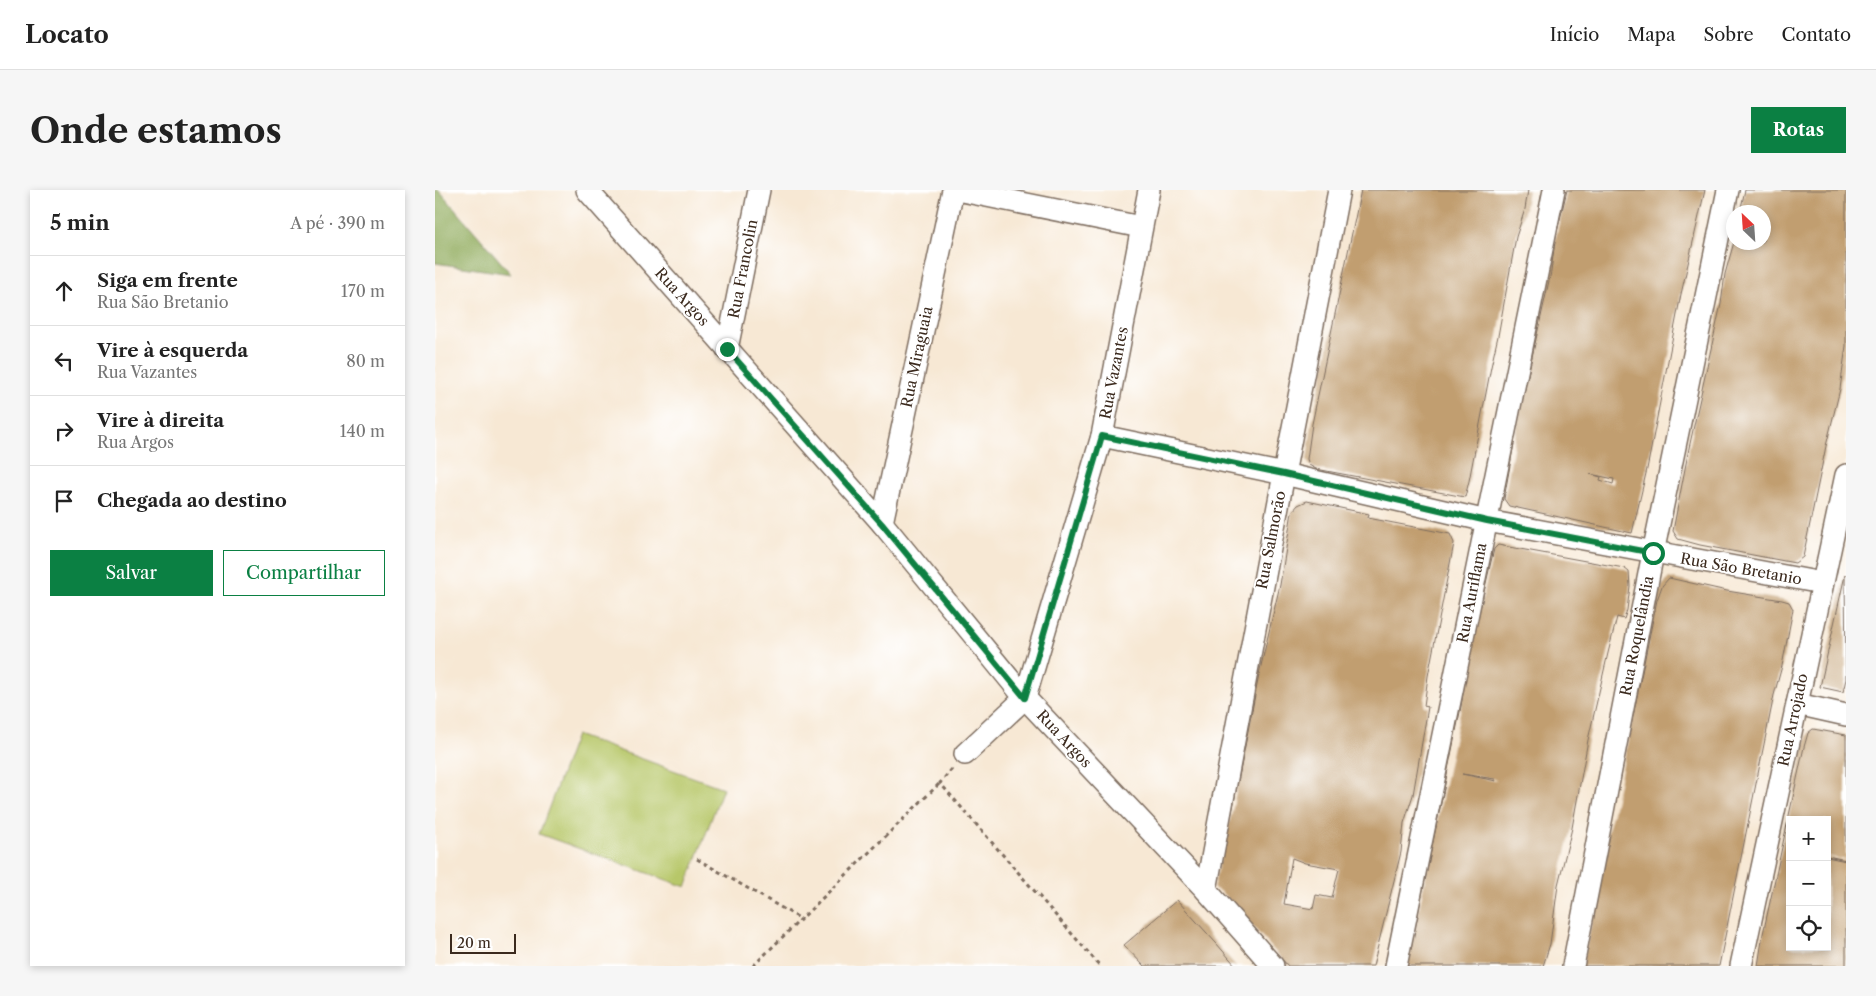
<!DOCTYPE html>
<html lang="pt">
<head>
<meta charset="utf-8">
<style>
  :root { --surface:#fff; --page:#f6f6f6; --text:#222; --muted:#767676; --line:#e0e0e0; --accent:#0b8043 }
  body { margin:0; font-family:"Libre Caslon Text",serif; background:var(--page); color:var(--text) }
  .controls { position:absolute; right:15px; bottom:15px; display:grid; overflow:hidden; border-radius:0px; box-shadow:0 2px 8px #0003 }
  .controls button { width:45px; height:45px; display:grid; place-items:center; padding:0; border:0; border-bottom:1px solid var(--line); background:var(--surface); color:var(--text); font:25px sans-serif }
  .compass { position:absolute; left:1291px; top:15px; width:45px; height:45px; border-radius:50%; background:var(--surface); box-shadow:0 2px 8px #0003; rotate:335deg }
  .scale { position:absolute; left:15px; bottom:12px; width:66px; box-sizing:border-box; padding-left:5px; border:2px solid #3b2a1e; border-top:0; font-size:14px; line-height:18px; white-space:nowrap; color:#3b2a1e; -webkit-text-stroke:4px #fff; paint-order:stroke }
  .stop { position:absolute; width:15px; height:15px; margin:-11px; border:4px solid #0b8043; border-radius:50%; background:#fff }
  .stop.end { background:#0b8043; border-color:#fff; box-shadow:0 1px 5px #0008 }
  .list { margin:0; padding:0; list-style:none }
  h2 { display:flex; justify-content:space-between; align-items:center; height:65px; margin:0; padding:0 20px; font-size:21px }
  h2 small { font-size:16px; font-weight:400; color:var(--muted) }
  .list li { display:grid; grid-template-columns:32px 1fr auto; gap:15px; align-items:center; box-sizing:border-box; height:70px; padding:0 20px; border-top:1px solid var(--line) }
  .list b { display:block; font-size:19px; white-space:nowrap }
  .list p { margin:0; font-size:16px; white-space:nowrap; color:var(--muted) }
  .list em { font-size:16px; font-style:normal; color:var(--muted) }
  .actions { display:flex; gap:10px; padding:15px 20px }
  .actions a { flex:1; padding:11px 0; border:1px solid var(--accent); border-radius:0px; text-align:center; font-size:18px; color:var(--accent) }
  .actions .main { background:var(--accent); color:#fff }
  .icon { flex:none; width:28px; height:28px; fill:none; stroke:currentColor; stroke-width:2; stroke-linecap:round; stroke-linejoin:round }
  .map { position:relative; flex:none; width:1411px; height:776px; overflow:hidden; border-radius:0px }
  header { display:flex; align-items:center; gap:30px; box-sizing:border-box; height:70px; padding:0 25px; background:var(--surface); border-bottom:1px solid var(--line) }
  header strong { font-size:24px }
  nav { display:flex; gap:28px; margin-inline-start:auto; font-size:18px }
  .intro { display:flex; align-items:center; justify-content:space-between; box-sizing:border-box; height:120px; padding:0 30px }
  h1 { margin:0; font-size:35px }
  .button { padding:12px 22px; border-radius:0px; background:var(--accent); color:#fff; font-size:18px; font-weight:700 }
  main { display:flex; gap:30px; padding:0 30px }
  aside { flex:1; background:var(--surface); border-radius:0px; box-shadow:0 2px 8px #0003 }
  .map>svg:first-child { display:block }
</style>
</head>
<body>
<header>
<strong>Locato</strong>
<nav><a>Início</a><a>Mapa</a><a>Sobre</a><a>Contato</a></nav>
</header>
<div class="intro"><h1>Onde estamos</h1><a class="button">Rotas</a></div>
<main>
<aside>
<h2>5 min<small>A pé · 390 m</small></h2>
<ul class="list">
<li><svg class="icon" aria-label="ahead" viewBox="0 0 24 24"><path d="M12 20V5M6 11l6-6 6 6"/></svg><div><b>Siga em frente</b><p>Rua São Bretanio</p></div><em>170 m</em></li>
<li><svg class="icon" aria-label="left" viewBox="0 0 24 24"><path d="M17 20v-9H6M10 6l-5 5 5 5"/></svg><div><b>Vire à esquerda</b><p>Rua Vazantes</p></div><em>80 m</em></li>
<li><svg class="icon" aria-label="right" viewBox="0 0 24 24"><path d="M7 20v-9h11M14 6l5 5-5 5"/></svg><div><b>Vire à direita</b><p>Rua Argos</p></div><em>140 m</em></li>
<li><svg class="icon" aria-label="arrive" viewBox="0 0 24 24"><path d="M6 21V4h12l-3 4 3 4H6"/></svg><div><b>Chegada ao destino</b></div></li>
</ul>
<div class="actions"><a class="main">Salvar</a><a>Compartilhar</a></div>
</aside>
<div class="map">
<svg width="1411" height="776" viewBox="0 0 1411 776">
  <rect width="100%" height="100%" fill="#fff"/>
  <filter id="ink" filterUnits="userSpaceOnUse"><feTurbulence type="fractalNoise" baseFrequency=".02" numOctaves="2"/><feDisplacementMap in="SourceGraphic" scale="10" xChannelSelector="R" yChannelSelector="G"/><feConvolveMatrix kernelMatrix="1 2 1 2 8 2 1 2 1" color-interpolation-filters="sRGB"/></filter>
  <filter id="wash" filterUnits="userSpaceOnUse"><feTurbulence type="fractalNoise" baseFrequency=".0096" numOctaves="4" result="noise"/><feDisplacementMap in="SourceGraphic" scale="20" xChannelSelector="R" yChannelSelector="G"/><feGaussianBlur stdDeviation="1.12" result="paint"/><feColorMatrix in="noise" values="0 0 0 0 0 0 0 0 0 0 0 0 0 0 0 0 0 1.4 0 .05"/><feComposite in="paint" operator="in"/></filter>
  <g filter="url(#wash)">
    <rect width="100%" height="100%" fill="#f7e8d4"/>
    <polygon fill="#b7c769" stroke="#797844" points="141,545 288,598 251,697 104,644"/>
    <polygon fill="#91ac5d" stroke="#666b3e" points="0,0 4,0 76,84 0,73"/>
    <g id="blocks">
      <g fill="#c19e70" fill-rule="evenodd">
        <polygon points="926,0 1093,0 1090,19 1081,47 1063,146 1056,177 1034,291 1030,307 881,279 874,275 872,269 877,234"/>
        <path d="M1132 0H1270L1246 104 1212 279 1197 343 1074 316 1069 309 1084 225 1116 82 1120 50ZM1155 284 1179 289 1178 294 1165 290 1166 287Z"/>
        <polygon points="1310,0 1411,0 1411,156 1405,199 1391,256 1368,367 1360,373 1265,355 1243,349 1238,341 1254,258 1286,114 1290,84 1299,52 1328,52 1328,22 1305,22"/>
        <path d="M872 311 934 324 933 328 1015 344 1019 353 993 486 989 516 993 517 978 605 969 633 966 662 938 776H853L796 712 786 702 778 698 797 622 825 480 845 395 857 322 863 315ZM857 668 870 673 904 679 897 708 881 705 878 719 849 714Z"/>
        <path d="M1063 355 1189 378 1194 382 1195 396 1192 420 1189 429 1182 427 1173 463 1153 550 1137 638 1123 695 1115 754 1108 776H972L1025 522 1034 466 1059 359ZM1027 584 1060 589 1061 591Z"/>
        <polygon points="1410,385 1411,489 1408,502 1385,497"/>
        <polygon points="1234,388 1292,401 1347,410 1354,412 1358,419 1347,476 1339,505 1284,776 1147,776 1168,679 1162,680 1178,622 1222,410 1227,396"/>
        <polygon points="1378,539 1411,545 1411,670 1392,666 1392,630 1355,630 1355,757 1392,757 1392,667 1411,671 1411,776 1323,776 1328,744 1369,557 1373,543"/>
        <polygon points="742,710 781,753 801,776 709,776 689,755"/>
      </g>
    </g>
  </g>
  <g filter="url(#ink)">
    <use href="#blocks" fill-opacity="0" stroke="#7d6c5e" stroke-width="1"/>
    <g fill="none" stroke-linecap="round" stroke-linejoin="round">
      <g stroke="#7d6c5e" stroke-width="24">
        <g id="minor">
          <polyline points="152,0 447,333 590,508 771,700 838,776"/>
          <polyline points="522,0 706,37"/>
          <polyline points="292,159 324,0"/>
          <polyline points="667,246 849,284 1052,331 1387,393"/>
          <polyline points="447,333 518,0"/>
          <polyline points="1362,514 1411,525"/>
          <polyline points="530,564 590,508 667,246 714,0"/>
          <polyline points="771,700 849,284 904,0"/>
          <polyline points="961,776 1119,0"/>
          <polyline points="1138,776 1218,363 1293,0"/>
          <polyline points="1306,776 1411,285"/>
        </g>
      </g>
      <g stroke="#7d6c5e" stroke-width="3" stroke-dasharray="4 4" stroke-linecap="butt">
        <polyline points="517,579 505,593 665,776"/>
        <polyline points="262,669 366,729"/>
        <polyline points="318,776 505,593"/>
      </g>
      <use href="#minor" stroke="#fff" stroke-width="21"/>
    </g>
  </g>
  <g fill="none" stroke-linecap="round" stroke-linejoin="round" filter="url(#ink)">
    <polyline stroke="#0b8043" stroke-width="6" points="292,159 447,334 590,508 667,246 849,284 1052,331 1218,363"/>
  </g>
  <g text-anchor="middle" stroke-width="4" stroke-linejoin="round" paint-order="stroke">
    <g font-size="15" fill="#3b2a1e" stroke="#fff">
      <text transform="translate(308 79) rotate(-79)" y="5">Rua Francolin</text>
      <text transform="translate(247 107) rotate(48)" y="5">Rua Argos</text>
      <text transform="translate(482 167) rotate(-78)" y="5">Rua Miraguaia</text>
      <text transform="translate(679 183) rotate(-79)" y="5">Rua Vazantes</text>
      <text transform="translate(836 350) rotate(-79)" y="5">Rua Salmorão</text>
      <text transform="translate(1306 379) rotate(10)" y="5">Rua São Bretanio</text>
      <text transform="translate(1037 403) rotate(-79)" y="5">Rua Auriflama</text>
      <text transform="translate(1202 446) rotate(-79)" y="5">Rua Roquelândia</text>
      <text transform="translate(1358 530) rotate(-78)" y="5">Rua Arrojado</text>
      <text transform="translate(629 549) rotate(47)" y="5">Rua Argos</text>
    </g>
  </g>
</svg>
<div class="controls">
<button>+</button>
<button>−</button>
<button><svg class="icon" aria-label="locate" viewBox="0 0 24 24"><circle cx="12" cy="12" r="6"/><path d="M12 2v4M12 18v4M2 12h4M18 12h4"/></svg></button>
</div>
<svg class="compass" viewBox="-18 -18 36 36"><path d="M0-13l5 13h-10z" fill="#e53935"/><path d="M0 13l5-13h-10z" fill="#767676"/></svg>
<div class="scale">20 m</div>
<div class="stop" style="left:1218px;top:363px"></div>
<div class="stop end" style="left:292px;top:159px"></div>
</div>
</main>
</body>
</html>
